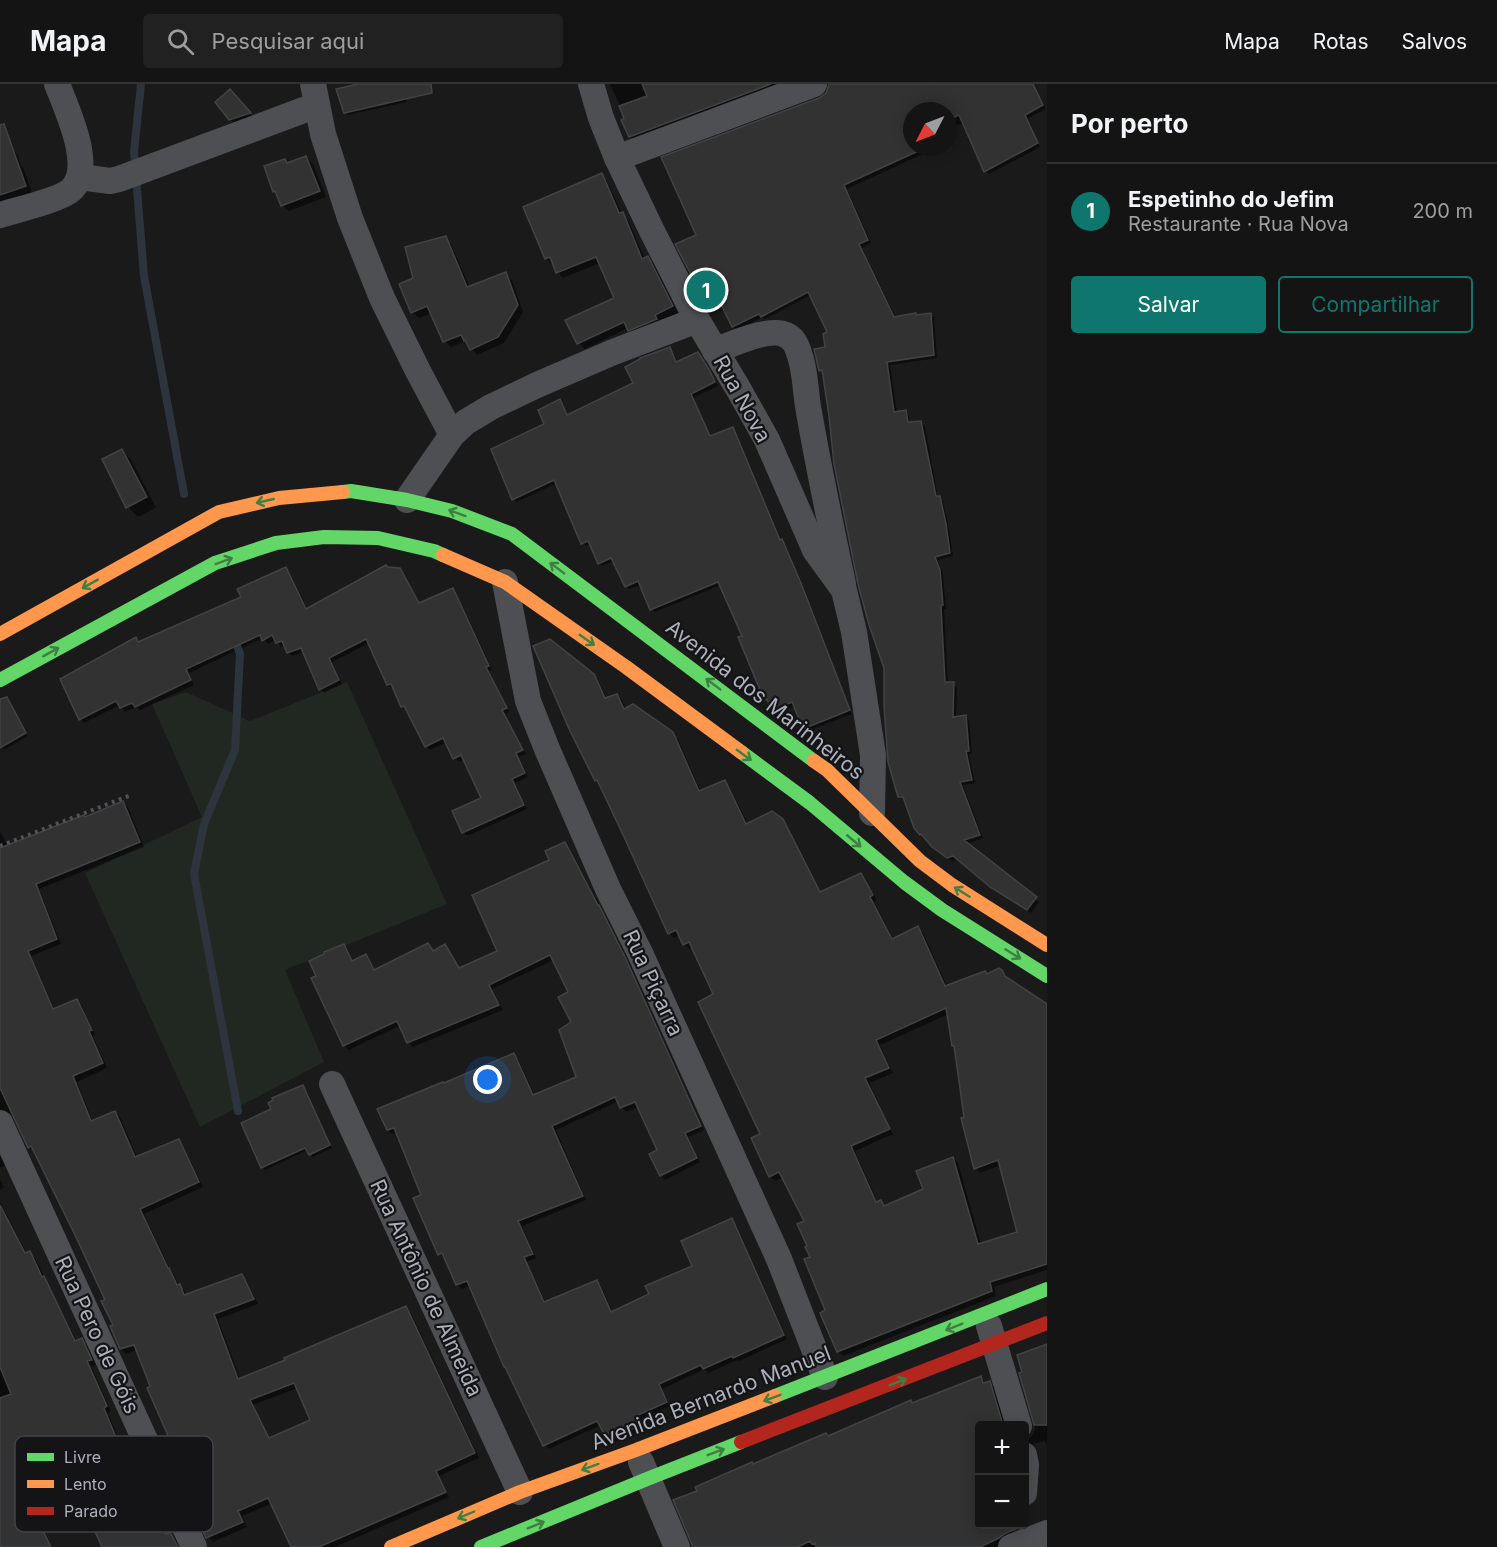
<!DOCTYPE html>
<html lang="pt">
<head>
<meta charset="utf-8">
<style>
  :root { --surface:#141414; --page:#212122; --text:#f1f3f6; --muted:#9d9ea0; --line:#333334; --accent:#0f766e }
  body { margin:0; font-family:Inter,sans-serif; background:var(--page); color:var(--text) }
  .controls { position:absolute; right:18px; bottom:18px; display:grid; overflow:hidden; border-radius:6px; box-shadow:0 3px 15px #0003 }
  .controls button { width:54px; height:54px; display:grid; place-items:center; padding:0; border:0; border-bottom:2px solid var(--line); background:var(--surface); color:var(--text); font:30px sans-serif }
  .compass { position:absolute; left:903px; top:18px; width:54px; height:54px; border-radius:50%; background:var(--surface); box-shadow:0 3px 15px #0003; rotate:228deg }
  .you { position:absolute; left:488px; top:996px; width:21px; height:21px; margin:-15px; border:4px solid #fff; border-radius:50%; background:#1a73e8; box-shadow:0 0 0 9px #1a73e833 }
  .badge { display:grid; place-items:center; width:39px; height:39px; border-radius:50%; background:var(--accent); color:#fff; font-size:20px; font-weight:700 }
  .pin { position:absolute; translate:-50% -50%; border:3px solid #fff; box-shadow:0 2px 6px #0006 }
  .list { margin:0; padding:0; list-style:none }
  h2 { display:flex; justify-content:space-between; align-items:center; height:78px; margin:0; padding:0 24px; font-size:26px }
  h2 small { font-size:20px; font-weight:400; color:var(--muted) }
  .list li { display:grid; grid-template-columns:39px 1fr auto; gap:18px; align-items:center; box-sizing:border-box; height:96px; padding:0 24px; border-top:2px solid var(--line) }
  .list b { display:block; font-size:22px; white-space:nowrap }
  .list p { margin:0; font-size:20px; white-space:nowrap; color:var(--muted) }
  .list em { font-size:20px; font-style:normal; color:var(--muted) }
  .actions { display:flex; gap:12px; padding:18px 24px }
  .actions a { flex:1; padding:14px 0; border:2px solid var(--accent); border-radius:6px; text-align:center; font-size:21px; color:var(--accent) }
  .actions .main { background:var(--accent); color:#fff }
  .icon { flex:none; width:33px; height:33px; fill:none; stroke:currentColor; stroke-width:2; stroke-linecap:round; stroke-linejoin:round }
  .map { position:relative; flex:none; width:1047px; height:1463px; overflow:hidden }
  header { display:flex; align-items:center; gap:36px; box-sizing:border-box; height:84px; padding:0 30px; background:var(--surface); border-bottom:2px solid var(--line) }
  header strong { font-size:28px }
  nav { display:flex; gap:33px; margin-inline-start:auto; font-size:21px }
  .search { width:420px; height:54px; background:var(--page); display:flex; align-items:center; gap:15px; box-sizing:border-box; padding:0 21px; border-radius:6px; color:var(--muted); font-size:22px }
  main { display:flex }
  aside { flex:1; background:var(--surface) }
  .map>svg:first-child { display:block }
</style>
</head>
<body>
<header>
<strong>Mapa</strong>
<div class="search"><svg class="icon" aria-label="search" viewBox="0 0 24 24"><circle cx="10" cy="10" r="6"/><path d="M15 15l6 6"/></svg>Pesquisar aqui</div>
<nav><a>Mapa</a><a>Rotas</a><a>Salvos</a></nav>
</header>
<main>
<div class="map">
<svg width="1047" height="1463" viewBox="0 0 1047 1463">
  <rect width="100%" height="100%" fill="#1a1a1a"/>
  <polygon fill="#202821" points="347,598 447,820 285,886 324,978 200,1043 85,789 202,733 152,620 186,608 250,637"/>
  <g fill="#0007" fill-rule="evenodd">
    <polygon points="366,0 401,0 407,18 348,31 345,28"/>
    <polygon points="610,0 784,0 634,56 630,53 623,36 626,35"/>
    <polygon points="830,0 1034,0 1046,25 1028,34 1040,63 989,90 985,87 963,39 948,45 948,27 912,27 912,63 927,63 929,67 847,105 871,159 862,164 896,234 930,231 934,234 937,274 890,281 897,329 906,328 909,332 910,340 921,339 925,342 938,414 943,417 949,445 953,472 938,476 943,491 946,525 944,525 948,600 953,600 957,603 956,634 965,633 969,636 972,670 969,671 975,699 963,701 983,754 967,760 1039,818 1031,829 995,806 958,775 952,777 938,766 906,716 904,716 900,712 885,584 825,290 820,286 827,264 829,249 811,211 765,235 763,233 737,246 733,242 717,208 706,213 702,209 698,151 820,15 826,11"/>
    <polygon points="236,14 256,36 237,42 230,35"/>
    <polygon points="11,64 18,71 21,82 24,85 32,109 0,119 0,67"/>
    <polygon points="306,74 313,80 326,113 289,127 282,121 279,111 274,107 285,76 288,80"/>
    <polygon points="601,91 607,97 622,130 628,136 645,175 648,174 654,180 678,229 660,237 635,252 628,244 585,265 579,259 616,215 600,179 563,194 557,188 554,180 552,181 546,174"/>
    <polygon points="445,154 451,160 470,204 505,190 512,196 523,228 504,259 477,271 466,257 451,263 445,257 432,229 419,234 412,228 415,194"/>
    <polygon points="669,264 673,268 678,279 698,269 713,292 718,302 693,314 711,353 733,344 736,348 781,456 785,460 804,504 852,630 808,647 804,644 795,622 781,627 768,617 744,552 721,501 655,528 651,525 641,501 629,505 626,502 615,477 602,482 599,479 591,460 586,462 583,459 557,399 517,418 513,415 546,340 560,317 563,320 568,332 634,300"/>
    <polygon points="122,366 132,377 156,424 138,433 128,423 104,376"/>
    <polygon points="286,485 290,489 308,526 400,486 404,490 420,520 452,506 456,510 482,563 492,586 489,587 509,628 505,630 526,670 519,673 528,693 515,699 527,725 467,752 463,748 483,714 464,675 459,678 456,675 468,669 447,658 430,666 426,662 407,626 403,622 394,603 392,604 388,601 369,559 332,578 342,600 324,609 321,605 304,568 292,572 288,568 285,561 281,563 276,555 268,560 263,554 189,589 194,601 140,626 137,623 125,628 120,621 84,639 80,635 136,555 140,559 243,514"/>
    <path d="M593 591 598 597 607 615 617 611 622 616 626 625 672 650 678 655 701 708 724 698 729 702 748 740 782 736 787 742 821 809 861 791 866 796 877 816 874 818 894 856 918 844 923 849 947 902 1001 887 1008 896 1047 922V1186L994 1203 996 1212 843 1272 838 1267 812 1174 806 1138 784 1093 775 1097 770 1093 753 1055 762 1050 715 911 693 863 689 865 684 860 680 851 674 854 669 849 600 700 596 696ZM949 930 953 962 956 965 976 1084 980 1089 1001 1081 1019 1149 981 1160 958 1079 953 1074 925 1106 886 1123 881 1118 878 1119 855 1067 893 1050 869 999 893 989 880 961Z"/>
    <polygon points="14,628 28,652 4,666 0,660 0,635"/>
    <path d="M123 718 128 723 144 763 39 805 61 860 31 872 55 926 77 916 82 921 95 951 93 952 107 984 77 998 93 1038 115 1028 120 1033 137 1073 178 1057 183 1062 203 1103 144 1130 171 1187 174 1191 179 1202 184 1206 187 1212 241 1192 246 1197 258 1220 218 1235 240 1295 287 1277 406 1224 411 1229 479 1374 439 1392 449 1413 335 1463H293L273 1419 242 1432 247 1443 213 1458 208 1453 206 1434 137 1266 126 1270 121 1265 107 1216 77 1151 34 1068 29 1063 14 1031 8 1029 0 1030V747L8 763 85 735ZM298 1304 312 1337 270 1355 253 1321Z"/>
    <polygon points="564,760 569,765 603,827 630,881 704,1046 688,1053 700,1078 665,1096 661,1091 659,1067 638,1023 626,1028 622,1023 619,1017 556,1046 586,1116 522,1142 536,1174 527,1178 546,1219 597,1197 601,1202 613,1229 651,1211 694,1183 732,1136 736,1140 787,1255 739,1277 737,1276 708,1289 705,1285 662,1305 670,1322 641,1335 646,1345 612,1359 608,1354 601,1341 549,1365 545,1361 470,1201 462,1205 457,1200 445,1174 444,1174 440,1170 423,1112 397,1048 392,1050 388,1046 514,971 518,975 535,1012 578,993 570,908 554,876 492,905 503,926 413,963 408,958 401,941 349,966 344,961 318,893 344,861 348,866 353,878 366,872 370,876 375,887 428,861 434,868 449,867 460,885 499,868 551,777"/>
    <polygon points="303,1002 306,1005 332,1064 313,1073 308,1066 265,1086 262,1083 273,1025"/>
    <polygon points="0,1072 5,1082 0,1084"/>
    <polygon points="0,1095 4,1104 0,1106"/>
    <polygon points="0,1118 27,1170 30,1169 35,1174 77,1258 82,1256 87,1261 96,1281 91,1282 111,1327 108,1329 132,1388 134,1388 144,1398 168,1450 170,1449 175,1454 179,1463 104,1463 84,1420 40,1437 52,1463 0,1463"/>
    <polygon points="1047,1261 1047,1363 1045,1357 1030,1361 1025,1357 1031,1353 1035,1346 1035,1338"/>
    <polygon points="980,1294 995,1304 1006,1342 980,1342 980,1440 1013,1440 1013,1453 1004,1459 995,1463 695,1463 753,1381 828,1353 910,1317 914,1321"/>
  </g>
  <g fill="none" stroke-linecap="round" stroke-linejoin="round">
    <g stroke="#2c353d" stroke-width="8">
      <polyline points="141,0 134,68 144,192 184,410"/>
      <polyline points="233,551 240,570 235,666 204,740 194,790 238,1027"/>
    </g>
  </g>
  <g fill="#323232" stroke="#424346" stroke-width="1.5" fill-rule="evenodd">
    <polygon points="358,0 431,0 432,9 344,29 336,5"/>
    <polygon points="642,0 771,0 629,53 621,36 624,34 619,22 647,12"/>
    <polygon points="829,0 1033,0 1043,21 1025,31 1038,59 984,88 959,31 948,36 948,27 912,27 912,63 927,63 844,101 868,156 859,160 894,233 916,229 916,231 931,229 934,271 887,278 894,328 906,326 908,338 921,337 936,412 940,412 946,440 950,469 935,473 940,486 943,521 941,522 945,598 954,598 953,633 966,631 969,667 966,667 972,696 960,698 980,751 964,756 1037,813 1027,826 990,803 953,772 947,774 932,763 921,750 920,751 914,744 903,713 898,713 888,678 884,622 884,584 869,541 858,500 834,380 829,332 822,286 819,287 814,265 825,263 823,250 827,248 808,208 761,233 759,230 732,243 713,204 701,210 675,160 696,151 661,73 819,14 826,9"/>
    <polygon points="230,5 251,29 229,36 215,18"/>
    <polygon points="4,40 26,102 0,111 0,41"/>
    <polygon points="306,72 320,107 281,122 275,107 273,108 264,82 285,75 287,79"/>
    <polygon points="602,89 619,129 623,128 642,175 648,172 673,222 655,231 657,235 628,247 624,238 577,260 565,236 614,214 596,173 556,189 550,173 545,175 523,123"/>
    <polygon points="446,152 467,203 506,188 518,221 498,253 470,266 465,256 464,257 461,251 443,258 427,222 411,229 399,200 413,194 405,163"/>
    <polygon points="670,263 676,278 698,268 710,287 715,298 691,310 710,352 733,343 780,456 782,455 801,499 850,626 803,645 792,618 777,625 763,613 738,553 742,552 718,498 650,526 638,497 625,503 611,474 598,480 588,457 581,460 554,396 512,416 491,365 544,340 538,326 560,315 567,331 633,299 625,283 640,275 640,274"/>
    <polygon points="122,365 147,413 126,424 102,375"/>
    <polygon points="386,481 388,483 400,484 419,519 453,504 478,558 489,582 486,583 507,624 502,626 523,666 516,669 525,689 512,695 524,721 462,749 452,727 481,714 461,671 453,675 443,654 425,663 404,622 401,623 391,600 387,601 366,555 329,574 339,596 319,606 301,564 287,569 282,557 276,559 272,551 262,557 260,551 186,585 191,596 135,623 132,619 120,624 116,617 79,636 60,595 136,553 138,558 241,513 237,505 286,483 306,525"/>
    <path d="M550 555 594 590 605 614 617 610 624 625 633 620 673 648 699 707 725 696 746 740 772 727 783 735 820 808 861 789 873 811 870 813 892 855 918 842 945 902 985 887 987 890 999 884 1002 886 1005 892 1047 920V1180L990 1198 992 1207 837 1268 820 1229 825 1226 804 1175 810 1173 805 1163 807 1162 797 1140 804 1137 779 1088 769 1093 751 1054 760 1050 698 918 713 910 689 858 683 861 676 846 668 850 625 755 597 696 595 697 570 647 533 562ZM946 924 952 962H954L964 1033 961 1034 974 1085 998 1076 1017 1148 978 1160 953 1073 916 1087 923 1105 884 1122 881 1116 876 1118 851 1062 890 1045 865 994 889 984 876 956Z"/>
    <polygon points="7,613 26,649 0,664 0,615"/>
    <path d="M123 717 140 758 36 800 57 855 28 867 53 925 77 915 92 946 89 947 103 979 73 992 91 1037 115 1027 135 1073 179 1055 199 1098 140 1125 168 1184H169L177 1201 180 1200 184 1211 242 1190 254 1215 214 1230 238 1295 285 1276 284 1274 406 1222 475 1369 436 1387 446 1408 319 1463H291L268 1414 238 1427 243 1438 206 1454 198 1436 204 1433 147 1304 150 1302 134 1261 120 1265 110 1242 113 1241 101 1217 105 1216 75 1151 31 1062 28 1064 0 1004V764L84 731 85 733ZM294 1299 310 1336 269 1354 250 1316Z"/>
    <polygon points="565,758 598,821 599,821 626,875 701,1042 685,1049 697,1074 660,1092 649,1070 657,1066 635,1018 620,1024 615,1013 552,1042 583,1112 518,1137 533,1170 524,1173 544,1218 597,1196 611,1228 649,1210 645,1202 692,1182 681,1157 732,1134 784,1251 733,1274 732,1272 703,1285 701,1281 659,1300 667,1318 638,1331 642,1341 607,1355 597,1337 543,1362 505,1283 504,1283 467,1197 456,1201 442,1169 438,1171 413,1114 421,1111 394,1044 387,1046 377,1025 443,998 444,999 514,969 533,1011 576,993 559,946 571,938 558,913 568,908 550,871 489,901 499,921 407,959 397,937 343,962 311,894 316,892 309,877 324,870 324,868 344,860 352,877 366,870 374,886 428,859 433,867 445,860 459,884 497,867 472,811 549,776 545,767"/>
    <polygon points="303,1001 330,1061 309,1071 305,1064 261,1084 241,1039 271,1025 268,1019 273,1016 272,1014"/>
    <polygon points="0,1121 25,1169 30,1167 42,1193 44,1192 75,1257 82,1254 92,1276 87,1277 107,1322 104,1324 130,1388 134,1386 137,1392 139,1391 166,1450 170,1448 178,1463 102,1463 80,1415 36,1432 51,1463 0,1463 0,1314 11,1310 0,1283"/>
    <polygon points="1047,1260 1047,1341 1034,1341 1019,1289 1022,1288 1017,1271"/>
    <polygon points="981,1292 983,1299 990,1297 1003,1341 980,1341 980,1440 1027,1440 1006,1449 999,1454 980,1463 816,1463 815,1459 812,1460 810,1457 798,1463 693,1463 673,1416 697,1407 695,1403 752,1378 753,1380 826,1349 828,1352 911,1316 912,1319"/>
  </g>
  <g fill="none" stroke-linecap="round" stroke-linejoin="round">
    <polyline stroke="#505155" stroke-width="4" stroke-dasharray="3 4.5" stroke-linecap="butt" points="0,762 131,711"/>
    <g stroke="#4e4f53" stroke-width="26">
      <polyline points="313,0 323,50 350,134 382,214 418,287 452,351"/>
      <polyline points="591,0 601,34 617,74 651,145 697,236 739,306 767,356 815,466 844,506 854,548 873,671 872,729"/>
      <polyline points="617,74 814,0"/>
      <polyline points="80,93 110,97 119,95 317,21"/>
      <path d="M0 131C16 126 60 116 71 106 95 84 67 26 57 0"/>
      <path d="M715 267C731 260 770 243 786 251 793 254 797 262 799 269 806 287 805 308 809 328 819 386 831 443 843 500"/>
      <polyline points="407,416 452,351 466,338 491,323 537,301 611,269 697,236"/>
      <polyline points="505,498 528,617 547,665 608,805 640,869 779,1175 825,1293"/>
      <polyline points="332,1000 520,1408"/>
      <polyline points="0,1039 194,1463"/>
      <polyline points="989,1242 1019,1342"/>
      <polyline points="1024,1371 1026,1381 1024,1409"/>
      <polyline points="641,1378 677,1463"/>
      <polyline points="1011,1463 1047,1449"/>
    </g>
    <g stroke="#63d668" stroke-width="14">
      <polyline points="343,408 351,407 407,416 452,427 512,450 814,677"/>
      <polyline points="0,596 215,479 276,459 324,453 378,454 434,467 443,471"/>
      <polyline points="741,668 810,719 904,798 942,826 1047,892"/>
      <polyline points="775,1312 1047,1205"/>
      <polyline points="481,1463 647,1395 741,1358"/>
    </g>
    <g stroke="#ff974d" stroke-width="14">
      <polyline points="443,471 505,498 626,583 741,668"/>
      <polyline points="0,550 219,428 279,414 343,408"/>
      <polyline points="814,677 827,686 920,777 952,801 1047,861"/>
      <polyline points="391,1463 520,1408 636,1366 775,1312"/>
    </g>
    <polyline stroke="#b3261e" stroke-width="14" points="741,1358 1047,1239"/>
  </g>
  <defs><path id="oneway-shaft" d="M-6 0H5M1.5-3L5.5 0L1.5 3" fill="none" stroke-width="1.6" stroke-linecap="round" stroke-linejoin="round" transform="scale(1.5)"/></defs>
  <g stroke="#3f7f43">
    <use href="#oneway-shaft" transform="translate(265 417) rotate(167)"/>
    <use href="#oneway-shaft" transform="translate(457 429) rotate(-160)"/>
    <use href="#oneway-shaft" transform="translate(224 477) rotate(-20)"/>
    <use href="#oneway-shaft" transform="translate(557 484) rotate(-143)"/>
    <use href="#oneway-shaft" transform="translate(90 500) rotate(151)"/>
    <use href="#oneway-shaft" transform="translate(587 556) rotate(35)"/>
    <use href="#oneway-shaft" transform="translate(51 568) rotate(-29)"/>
    <use href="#oneway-shaft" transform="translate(713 600) rotate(-143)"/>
    <use href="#oneway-shaft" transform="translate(744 671) rotate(36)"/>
    <use href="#oneway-shaft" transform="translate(854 757) rotate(40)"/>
    <use href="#oneway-shaft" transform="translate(962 808) rotate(-148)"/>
    <use href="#oneway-shaft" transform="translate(1013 870) rotate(32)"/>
    <use href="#oneway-shaft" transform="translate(954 1243) rotate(158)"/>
    <use href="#oneway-shaft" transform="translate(898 1298) rotate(-21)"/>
    <use href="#oneway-shaft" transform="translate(772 1314) rotate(159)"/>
    <use href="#oneway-shaft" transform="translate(716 1368) rotate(-21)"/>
    <use href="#oneway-shaft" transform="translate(590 1383) rotate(160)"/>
    <use href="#oneway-shaft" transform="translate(466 1431) rotate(157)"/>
    <use href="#oneway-shaft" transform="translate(536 1441) rotate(-22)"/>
  </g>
  <g text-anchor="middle" stroke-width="4.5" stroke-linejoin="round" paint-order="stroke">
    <g font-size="21" fill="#abb0bb" stroke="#141416">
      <text transform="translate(742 315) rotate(61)" y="7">Rua Nova</text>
      <text transform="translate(765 616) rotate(38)" y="7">Avenida dos Marinheiros</text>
      <text transform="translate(653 899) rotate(65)" y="7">Rua Piçarra</text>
      <text transform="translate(426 1204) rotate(65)" y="7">Rua Antônio de Almeida</text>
      <text transform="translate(97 1251) rotate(65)" y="7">Rua Pero de Góis</text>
      <text transform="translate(711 1314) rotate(-21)" y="7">Avenida Bernardo Manuel</text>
    </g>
  </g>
  <rect x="15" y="1352" width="198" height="96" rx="9" fill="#141416" stroke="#414348" stroke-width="1.5"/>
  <rect x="27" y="1369" width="27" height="8" fill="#63d668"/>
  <rect x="27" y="1396" width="27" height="8" fill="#ff974d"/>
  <rect x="27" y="1423" width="27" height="8" fill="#b3261e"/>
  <g font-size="16" fill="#abb0bb">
    <text x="64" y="1379">Livre</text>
    <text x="64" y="1406">Lento</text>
    <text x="64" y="1433">Parado</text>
  </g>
</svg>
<div class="controls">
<button>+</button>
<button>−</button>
</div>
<svg class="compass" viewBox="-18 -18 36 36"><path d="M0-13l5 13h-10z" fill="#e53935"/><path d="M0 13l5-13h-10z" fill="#9d9ea0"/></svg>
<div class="you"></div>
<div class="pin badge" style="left:706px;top:206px">1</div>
</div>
<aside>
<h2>Por perto<small></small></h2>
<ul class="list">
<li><span class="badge">1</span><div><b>Espetinho do Jefim</b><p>Restaurante · Rua Nova</p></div><em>200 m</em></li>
</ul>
<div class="actions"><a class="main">Salvar</a><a>Compartilhar</a></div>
</aside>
</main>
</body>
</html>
